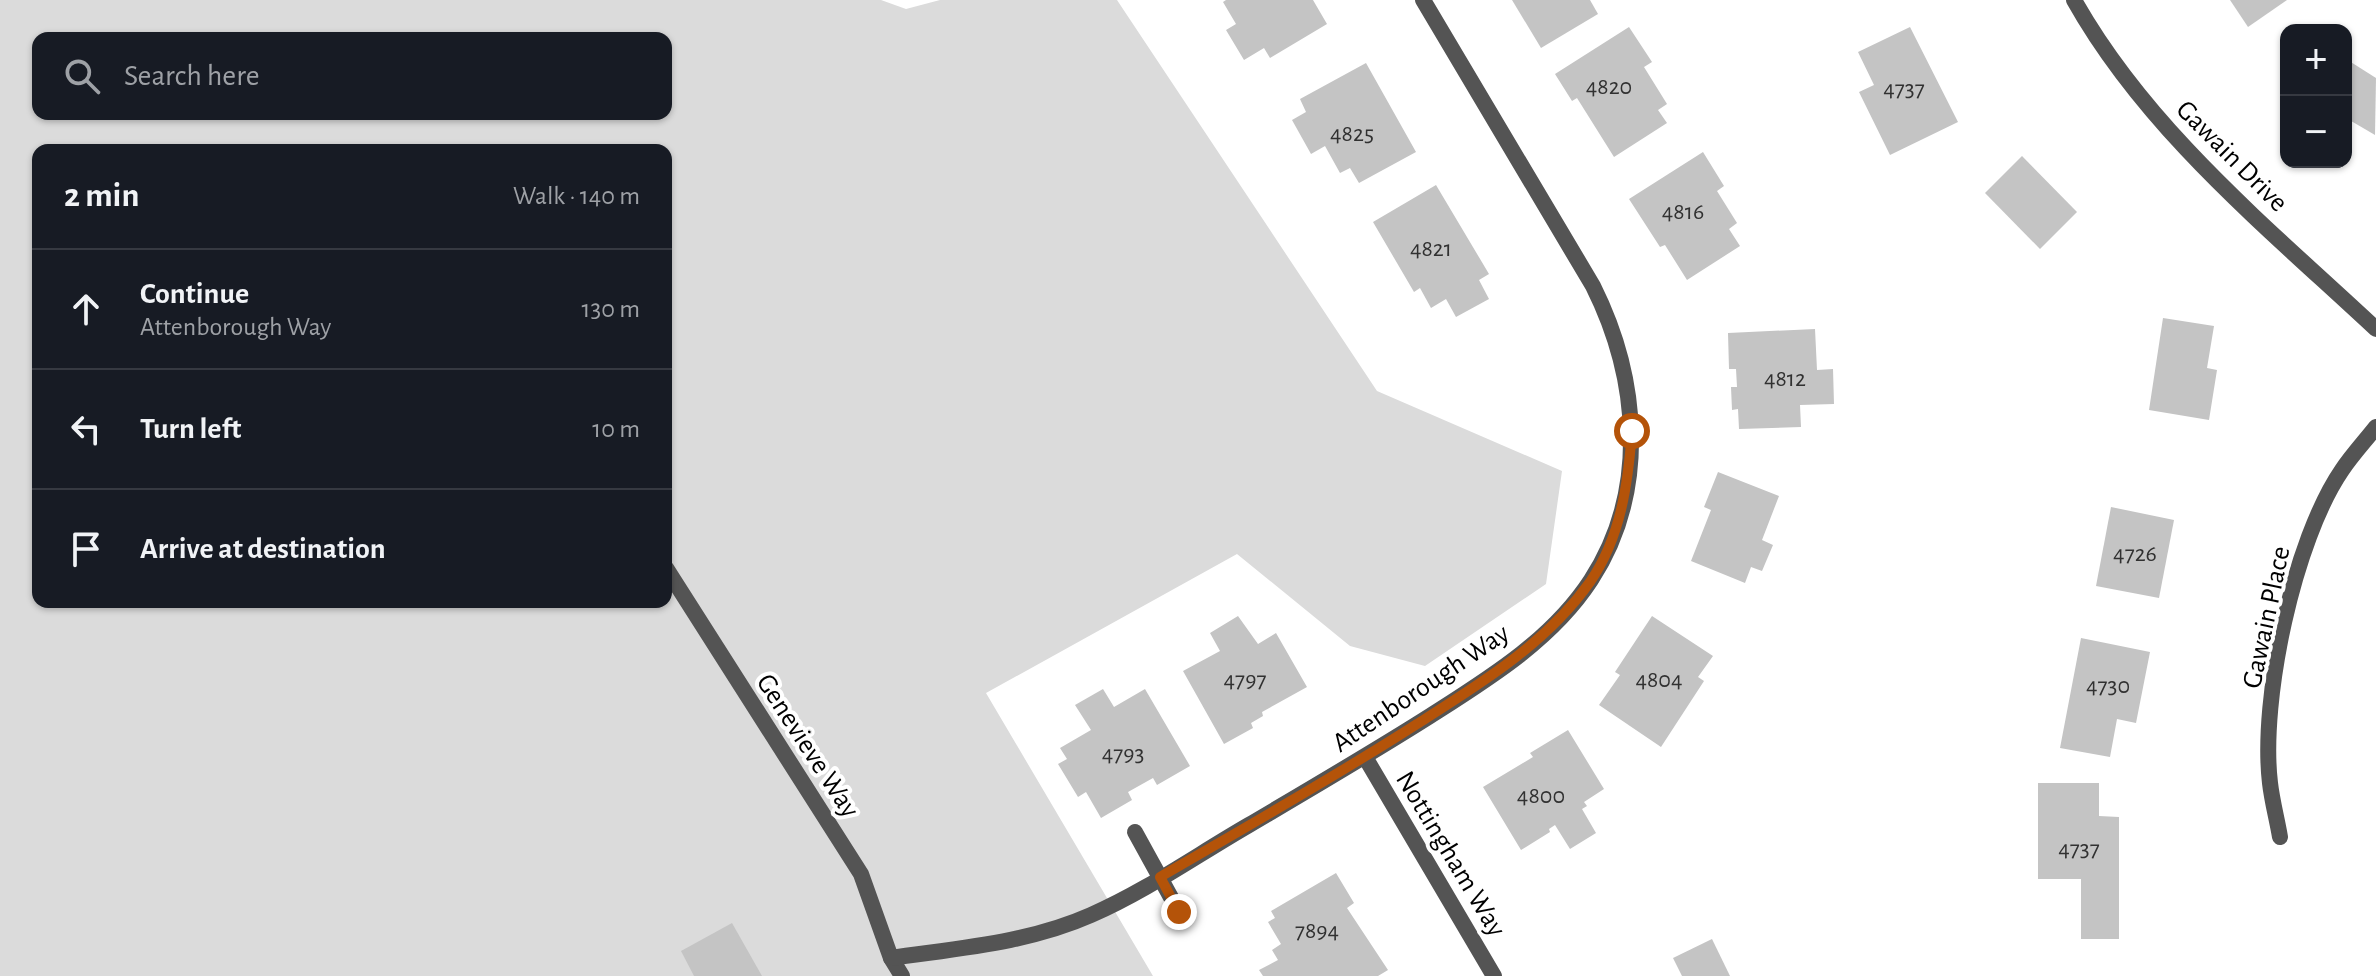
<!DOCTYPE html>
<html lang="en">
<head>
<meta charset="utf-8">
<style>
  :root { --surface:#171b24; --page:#242831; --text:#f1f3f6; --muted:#9ea1a6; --line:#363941 }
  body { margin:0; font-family:"Alegreya Sans",sans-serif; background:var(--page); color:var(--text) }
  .controls { position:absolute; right:24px; top:24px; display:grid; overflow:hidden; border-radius:16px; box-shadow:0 2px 6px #0004 }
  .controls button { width:72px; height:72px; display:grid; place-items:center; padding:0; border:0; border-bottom:2px solid var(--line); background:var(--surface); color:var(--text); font:40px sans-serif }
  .stop { position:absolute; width:24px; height:24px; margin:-18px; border:6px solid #b45309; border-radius:50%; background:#fff }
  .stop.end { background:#b45309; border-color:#fff; box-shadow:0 2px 8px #0008 }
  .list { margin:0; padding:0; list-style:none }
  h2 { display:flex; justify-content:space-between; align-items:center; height:104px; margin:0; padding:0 32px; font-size:34px }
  h2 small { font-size:26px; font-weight:400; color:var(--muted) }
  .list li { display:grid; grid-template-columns:52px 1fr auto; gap:24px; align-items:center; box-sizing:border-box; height:120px; padding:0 32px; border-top:2px solid var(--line) }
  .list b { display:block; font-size:30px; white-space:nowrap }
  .list p { margin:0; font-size:26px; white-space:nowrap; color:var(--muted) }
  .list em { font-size:26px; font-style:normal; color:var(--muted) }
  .icon { flex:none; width:44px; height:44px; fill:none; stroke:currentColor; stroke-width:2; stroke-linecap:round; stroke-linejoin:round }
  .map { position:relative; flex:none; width:2376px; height:976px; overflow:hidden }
  .search { position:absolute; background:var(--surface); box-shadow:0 2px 6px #0004; left:32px; top:32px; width:640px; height:88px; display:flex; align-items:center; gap:20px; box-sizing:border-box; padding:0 28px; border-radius:16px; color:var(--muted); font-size:30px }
  .panel { position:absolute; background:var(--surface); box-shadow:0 2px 6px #0004; left:32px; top:144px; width:640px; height:464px; border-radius:16px }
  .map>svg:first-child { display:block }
</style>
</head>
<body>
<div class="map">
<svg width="2376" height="976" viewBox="0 0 2376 976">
  <rect width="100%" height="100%" fill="#fff"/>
  <path fill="#dbdbdb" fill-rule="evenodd" d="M0 0H881L906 9 940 0H1117L1377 391 1562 471 1546 584 1425 666 1350 646 1237 554 986 693 1153 976H0ZM38 38H666V114H38ZM38 150H666V602H38Z"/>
  <g fill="#c4c4c4">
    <polygon points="1226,0 1313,0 1327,24 1270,58 1264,48 1244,60 1226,30 1236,24 1223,2"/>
    <polygon points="1512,0 1590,0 1598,14 1541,48"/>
    <polygon points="2230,0 2287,0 2248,27"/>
    <polygon points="1629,27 1652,62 1644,67 1667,104 1658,110 1667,123 1614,157 1577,98 1572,101 1555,74"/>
    <polygon points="1910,27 1958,122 1890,155 1859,92 1874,85 1858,52"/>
    <polygon points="2346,59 2376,78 2375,135 2346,118"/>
    <polygon points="1366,63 1416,152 1359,183 1350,168 1340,173 1325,146 1311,154 1292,120 1306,112 1300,99"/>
    <polygon points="1703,152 1724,186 1717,191 1737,223 1729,229 1740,246 1687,280 1665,245 1660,247 1629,199"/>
    <polygon points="2022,156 2077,212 2040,249 1985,193"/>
    <polygon points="1436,185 1489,274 1479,280 1489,299 1456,317 1446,299 1431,308 1420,288 1414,292 1373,222"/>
    <polygon points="2163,318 2214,326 2207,368 2217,370 2209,420 2149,410"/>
    <polygon points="1815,329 1817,370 1833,369 1834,404 1800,405 1801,427 1739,429 1738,409 1732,410 1731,387 1737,387 1736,369 1729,369 1728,333"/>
    <polygon points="1718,472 1779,496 1762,540 1773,545 1762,571 1751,567 1745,583 1691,561 1711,510 1704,507"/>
    <polygon points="2111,507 2174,520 2159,598 2096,586"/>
    <polygon points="1238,616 1258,644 1276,633 1307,687 1262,712 1263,716 1251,723 1253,728 1224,744 1183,671 1220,651 1210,633"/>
    <polygon points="1652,616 1713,656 1698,677 1704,681 1661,747 1599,705 1620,675 1615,672"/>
    <polygon points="2081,638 2150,652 2136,723 2117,719 2110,757 2060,748"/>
    <polygon points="1103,689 1114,707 1145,689 1190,766 1157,785 1153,778 1128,792 1132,800 1101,818 1086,792 1078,797 1058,764 1067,759 1060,748 1091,730 1075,705"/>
    <polygon points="1568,730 1604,789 1584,802 1587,806 1582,809 1596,833 1570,849 1555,825 1549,829 1550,832 1521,850 1483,787 1533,757 1530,753"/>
    <polygon points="2038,783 2099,783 2099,816 2119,817 2119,939 2081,939 2081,879 2038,879"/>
    <polygon points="1336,873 1354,903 1347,908 1388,970 1378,976 1263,976 1259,970 1278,960 1272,950 1281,944 1268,922 1275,918 1271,911"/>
    <polygon points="732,923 762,976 694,976 681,951"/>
    <polygon points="1712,939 1730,976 1682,976 1673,958"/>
  </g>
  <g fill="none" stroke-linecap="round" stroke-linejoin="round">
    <polyline stroke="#545454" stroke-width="16" points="1135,832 1179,912"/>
    <g stroke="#545454" stroke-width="16">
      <path d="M2074 0C2147 130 2268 228 2376 329"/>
      <polyline points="666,568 861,874 891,958 902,976"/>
      <polyline points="1365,757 1494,976"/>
      <path d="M2280 837C2277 819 2272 801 2270 783 2260 699 2294 540 2342 470 2352 455 2365 441 2376 427"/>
      <path d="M891 958C959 948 1028 943 1091 915 1146 891 1197 855 1249 825 1310 789 1370 754 1430 716 1488 679 1552 640 1591 580 1649 491 1639 378 1593 286L1423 0"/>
    </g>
  </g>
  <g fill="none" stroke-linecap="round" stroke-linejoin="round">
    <path stroke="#b45309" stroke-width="10" d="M1179 912 1160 877C1246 827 1333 778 1417 724 1480 684 1546 644 1590 582 1621 537 1628 484 1632 431"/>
  </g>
  <g text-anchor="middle" stroke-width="8" stroke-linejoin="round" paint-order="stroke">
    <g font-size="24" fill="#313131">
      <text x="1609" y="94">4820</text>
      <text x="1904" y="96">4737</text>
      <text x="1352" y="141">4825</text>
      <text x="1683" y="219">4816</text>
      <text x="1431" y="256">4821</text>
      <text x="1785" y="386">4812</text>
      <text x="2135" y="561">4726</text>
      <text x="1245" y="687">4797</text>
      <text x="1659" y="687">4804</text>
      <text x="2108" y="693">4730</text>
      <text x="1123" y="761">4793</text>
      <text x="1541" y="803">4800</text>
      <text x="2079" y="856">4737</text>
      <text x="1317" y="938">7894</text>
    </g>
    <g font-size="28" fill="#000" stroke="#fff">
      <text transform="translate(2233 155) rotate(45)" y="10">Gawain Drive</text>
      <text transform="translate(2265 617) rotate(-78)" y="10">Gawain Place</text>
      <text transform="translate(1420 687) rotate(-34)" y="10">Attenborough Way</text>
      <text transform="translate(809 745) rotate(57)" y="10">Genevieve Way</text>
      <text transform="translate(1452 853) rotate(59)" y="10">Nottingham Way</text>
    </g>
  </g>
</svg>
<div class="controls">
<button>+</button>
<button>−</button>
</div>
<div class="stop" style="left:1632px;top:431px"></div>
<div class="stop end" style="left:1179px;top:912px"></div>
<div class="search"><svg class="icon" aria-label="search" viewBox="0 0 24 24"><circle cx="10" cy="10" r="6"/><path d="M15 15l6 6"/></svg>Search here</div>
<section class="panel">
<h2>2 min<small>Walk · 140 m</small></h2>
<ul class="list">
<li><svg class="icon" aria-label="ahead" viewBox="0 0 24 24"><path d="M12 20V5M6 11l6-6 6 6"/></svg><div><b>Continue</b><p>Attenborough Way</p></div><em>130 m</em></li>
<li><svg class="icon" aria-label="left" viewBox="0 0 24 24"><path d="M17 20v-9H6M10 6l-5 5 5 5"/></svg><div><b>Turn left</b></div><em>10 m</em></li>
<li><svg class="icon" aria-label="arrive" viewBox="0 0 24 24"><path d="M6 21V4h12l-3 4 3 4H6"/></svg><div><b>Arrive at destination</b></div></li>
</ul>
</section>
</div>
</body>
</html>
